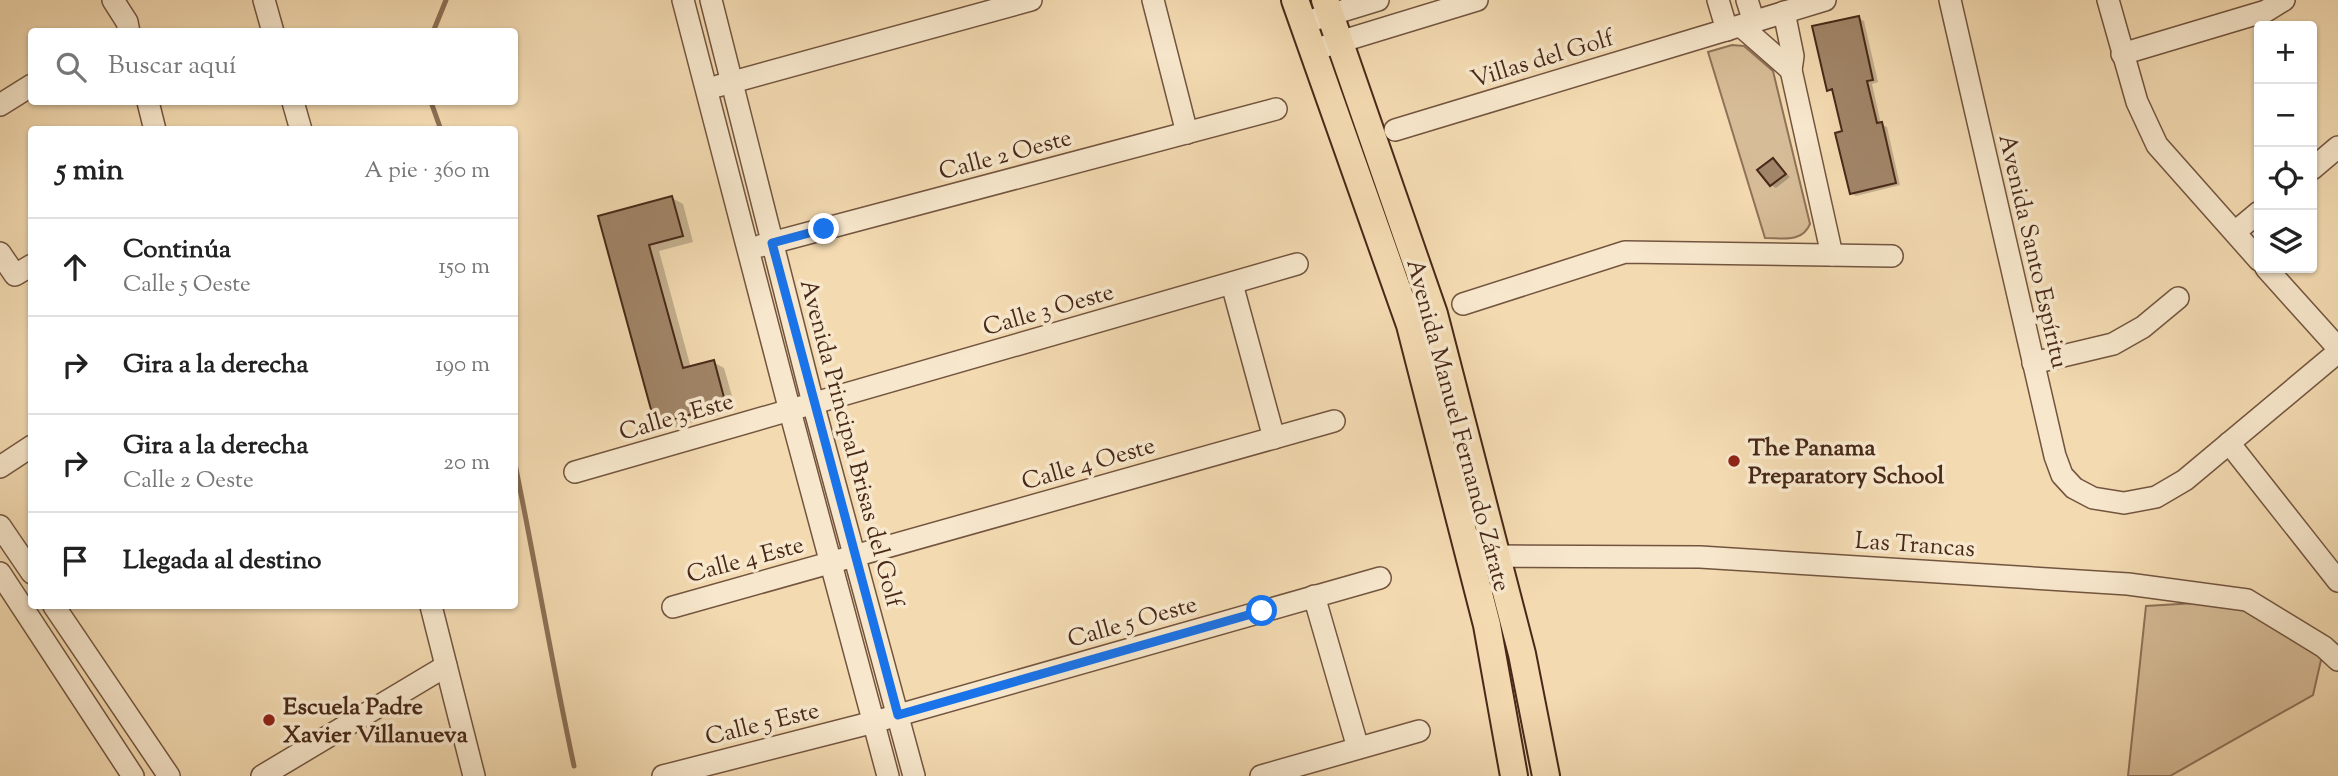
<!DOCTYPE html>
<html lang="es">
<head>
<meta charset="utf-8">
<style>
  :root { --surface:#fff; --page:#f6f6f6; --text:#222; --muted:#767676; --line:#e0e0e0 }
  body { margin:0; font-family:"Sorts Mill Goudy",serif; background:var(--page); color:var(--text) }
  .controls { position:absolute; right:21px; top:21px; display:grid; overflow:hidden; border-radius:7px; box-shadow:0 2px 5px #0004 }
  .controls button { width:63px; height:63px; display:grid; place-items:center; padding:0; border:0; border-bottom:2px solid var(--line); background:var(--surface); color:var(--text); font:35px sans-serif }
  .stop { position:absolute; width:21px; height:21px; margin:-16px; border:5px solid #1a73e8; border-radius:50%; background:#fff }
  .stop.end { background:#1a73e8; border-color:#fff; box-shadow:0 2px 7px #0008 }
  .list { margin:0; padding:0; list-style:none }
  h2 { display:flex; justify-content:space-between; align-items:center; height:91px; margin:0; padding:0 28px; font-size:30px }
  h2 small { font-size:23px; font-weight:400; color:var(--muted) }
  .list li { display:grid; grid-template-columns:46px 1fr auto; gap:21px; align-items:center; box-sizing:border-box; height:98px; padding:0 28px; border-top:2px solid var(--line) }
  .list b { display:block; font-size:26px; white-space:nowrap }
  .list p { margin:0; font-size:23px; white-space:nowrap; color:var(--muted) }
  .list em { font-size:23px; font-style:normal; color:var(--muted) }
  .icon { flex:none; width:38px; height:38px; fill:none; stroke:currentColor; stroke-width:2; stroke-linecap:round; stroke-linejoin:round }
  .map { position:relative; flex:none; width:2338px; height:776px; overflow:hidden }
  .search { position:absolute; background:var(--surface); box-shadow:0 2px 5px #0004; left:28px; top:28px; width:490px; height:77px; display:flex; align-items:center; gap:18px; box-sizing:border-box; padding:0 24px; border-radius:7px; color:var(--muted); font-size:26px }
  .panel { position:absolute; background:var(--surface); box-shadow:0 2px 5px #0004; left:28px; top:126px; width:490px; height:483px; border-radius:7px }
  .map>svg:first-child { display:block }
</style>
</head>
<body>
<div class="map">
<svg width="2338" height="776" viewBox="0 0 2338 776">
  <rect width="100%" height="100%" fill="#f3dab1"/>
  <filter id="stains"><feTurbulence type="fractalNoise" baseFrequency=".00286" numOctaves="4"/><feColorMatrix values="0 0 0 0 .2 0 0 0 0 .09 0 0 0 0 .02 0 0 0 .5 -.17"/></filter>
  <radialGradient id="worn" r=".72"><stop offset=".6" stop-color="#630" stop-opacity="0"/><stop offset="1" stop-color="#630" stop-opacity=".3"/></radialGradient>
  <g fill="#d6bc97" stroke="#8f7258" stroke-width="2">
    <path d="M1732 45 1744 46 1773 71 1810 224C1802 243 1783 238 1765 238L1708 52Z"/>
    <polygon points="2247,600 2324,647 2313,695 2170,776 2128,776 2146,606"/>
  </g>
  <g fill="#0003">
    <polygon points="1858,18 1864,21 1878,82 1872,84 1881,124 1887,127 1900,185 1856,196 1851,193 1844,133 1835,93 1828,90"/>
    <polygon points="1773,160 1790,177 1776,188 1771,185"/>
    <polygon points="672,198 683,204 693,242 659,251 691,368 713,362 724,368 736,410 668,429 657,423 601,217"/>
  </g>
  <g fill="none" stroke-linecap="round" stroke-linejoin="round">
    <g stroke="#8c6f55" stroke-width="5">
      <polyline points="433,32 446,0"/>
      <polyline points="431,102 441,130"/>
      <path d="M514 459C535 561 552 664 574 766"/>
    </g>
  </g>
  <g fill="#a18568" stroke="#482919" stroke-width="2">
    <polygon points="1859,16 1873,80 1867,81 1877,123 1882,122 1896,183 1850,194 1835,133 1842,131 1832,89 1827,91 1812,26"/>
    <polygon points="1773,158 1786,174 1770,186 1757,170"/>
    <polygon points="672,196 683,236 649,245 683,368 714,360 726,405 655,424 598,216"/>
  </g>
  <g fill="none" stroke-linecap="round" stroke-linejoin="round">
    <g stroke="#73553f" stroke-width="24">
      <g id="minor">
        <polyline points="113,0 127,22 129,32"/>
        <polyline points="264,0 273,32"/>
        <polyline points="683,0 790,411 888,776"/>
        <polyline points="711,0 813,403 914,776"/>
        <polyline points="1153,0 1187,133"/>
        <polyline points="1718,0 1727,30"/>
        <polyline points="1747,0 1754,22"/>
        <polyline points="1950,0 2055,456 2062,475 2074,488 2093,498 2124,503 2156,497 2185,480 2338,352"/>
        <polyline points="2108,0 2137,102 2157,145 2259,260"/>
        <polyline points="1784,12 1793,56 1791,70 1832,255"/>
        <polyline points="1316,19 1378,0"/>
        <polyline points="1741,26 1791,70"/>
        <polyline points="1313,50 1477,0"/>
        <polyline points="2122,54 2266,11 2284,0"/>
        <polyline points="718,86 1031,0"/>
        <polyline points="148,102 155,130"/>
        <polyline points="293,102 301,130"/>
        <polyline points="0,105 32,85"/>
        <polyline points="1395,130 1825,0"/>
        <polyline points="2312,169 2338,147"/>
        <polyline points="2235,232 2259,212"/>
        <polyline points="760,246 1276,109"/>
        <polyline points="0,253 15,275 32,265"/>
        <polyline points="2266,268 2338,348"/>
        <polyline points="1232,284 1274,438"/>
        <polyline points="1463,304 1625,252 1892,256"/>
        <polyline points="2033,363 2113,344 2143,327 2178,298"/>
        <polyline points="2229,443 2338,581"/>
        <polyline points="0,467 32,446"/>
        <polyline points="575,472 1297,264"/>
        <polyline points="0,526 32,573"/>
        <polyline points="1482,559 1495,556 1700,557 2128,584 2247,600 2324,647 2338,660"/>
        <polyline points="0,573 133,776"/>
        <polyline points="1314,596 1358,748"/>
        <polyline points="54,606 169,776"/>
        <polyline points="431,606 474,776"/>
        <polyline points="673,607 1334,421"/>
        <polyline points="262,776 446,666"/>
        <polyline points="663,776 874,722 1380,578"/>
        <polyline points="1261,776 1419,731"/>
      </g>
    </g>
    <g stroke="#482919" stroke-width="30">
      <g id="major">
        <polyline points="1295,0 1410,325 1487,625 1514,776"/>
        <polyline points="1325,0 1434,314 1522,654 1546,776"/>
      </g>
    </g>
    <use href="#minor" stroke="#f7e7cc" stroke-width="21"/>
    <use href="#major" stroke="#f3dab1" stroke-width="26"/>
  </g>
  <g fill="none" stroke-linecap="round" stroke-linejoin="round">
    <polyline stroke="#1a73e8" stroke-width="9" points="824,229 772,243 898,715 1262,611"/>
  </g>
  <g fill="#8f2418" stroke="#f7e7cc" stroke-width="2.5">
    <circle cx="1734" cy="461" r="7"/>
    <circle cx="269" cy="720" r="7"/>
  </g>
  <g text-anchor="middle" stroke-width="7" stroke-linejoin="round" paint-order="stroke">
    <g font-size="24" fill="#482919" stroke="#f7e7cc">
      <text transform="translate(1542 58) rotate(-17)" y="8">Villas del Golf</text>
      <text transform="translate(1005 154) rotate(-15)" y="8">Calle 2 Oeste</text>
      <text transform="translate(2034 251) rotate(77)" y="8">Avenida Santo Espíritu</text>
      <text transform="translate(1048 309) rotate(-16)" y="8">Calle 3 Oeste</text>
      <text transform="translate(676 416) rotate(-16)" y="8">Calle 3 Este</text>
      <text transform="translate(1459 425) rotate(75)" y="8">Avenida Manuel Fernando Zárate</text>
      <text transform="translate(852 443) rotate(75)" y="8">Avenida Principal Brisas del Golf</text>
      <text transform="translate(1088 463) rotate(-16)" y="8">Calle 4 Oeste</text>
      <text transform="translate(1915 544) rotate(4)" y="8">Las Trancas</text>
      <text transform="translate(745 559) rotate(-15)" y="8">Calle 4 Este</text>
      <text transform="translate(1132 621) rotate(-16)" y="8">Calle 5 Oeste</text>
      <text transform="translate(762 723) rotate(-14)" y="8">Calle 5 Este</text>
    </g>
    <g font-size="24" font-weight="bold" fill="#482919" stroke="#f7e7cc" text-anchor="start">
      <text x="1748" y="455">The Panama<tspan x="1748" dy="28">Preparatory School</tspan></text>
      <text x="283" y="714">Escuela Padre<tspan x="283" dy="28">Xavier Villanueva</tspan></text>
    </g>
  </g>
  <rect width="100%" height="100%" filter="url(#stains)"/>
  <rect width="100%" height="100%" fill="url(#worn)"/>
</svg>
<div class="controls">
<button>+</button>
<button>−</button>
<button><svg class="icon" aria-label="locate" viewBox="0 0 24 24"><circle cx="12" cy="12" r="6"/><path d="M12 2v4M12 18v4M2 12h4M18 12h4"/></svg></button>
<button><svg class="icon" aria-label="layers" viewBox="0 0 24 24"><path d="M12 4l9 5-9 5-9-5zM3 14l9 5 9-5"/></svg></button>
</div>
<div class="stop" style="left:1262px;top:611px"></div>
<div class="stop end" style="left:824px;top:229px"></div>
<div class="search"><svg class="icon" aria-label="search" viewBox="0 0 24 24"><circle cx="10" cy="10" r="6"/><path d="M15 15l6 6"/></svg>Buscar aquí</div>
<section class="panel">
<h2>5 min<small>A pie · 360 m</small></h2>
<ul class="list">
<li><svg class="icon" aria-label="ahead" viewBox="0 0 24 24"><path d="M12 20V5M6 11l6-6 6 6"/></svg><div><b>Continúa</b><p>Calle 5 Oeste</p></div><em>150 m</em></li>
<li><svg class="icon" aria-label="right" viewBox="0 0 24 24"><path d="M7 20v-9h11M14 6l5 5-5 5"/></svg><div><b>Gira a la derecha</b></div><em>190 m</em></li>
<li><svg class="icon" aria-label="right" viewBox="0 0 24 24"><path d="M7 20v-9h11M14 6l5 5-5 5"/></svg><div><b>Gira a la derecha</b><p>Calle 2 Oeste</p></div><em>20 m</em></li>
<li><svg class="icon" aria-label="arrive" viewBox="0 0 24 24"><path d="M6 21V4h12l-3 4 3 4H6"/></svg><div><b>Llegada al destino</b></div></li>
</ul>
</section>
</div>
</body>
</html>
